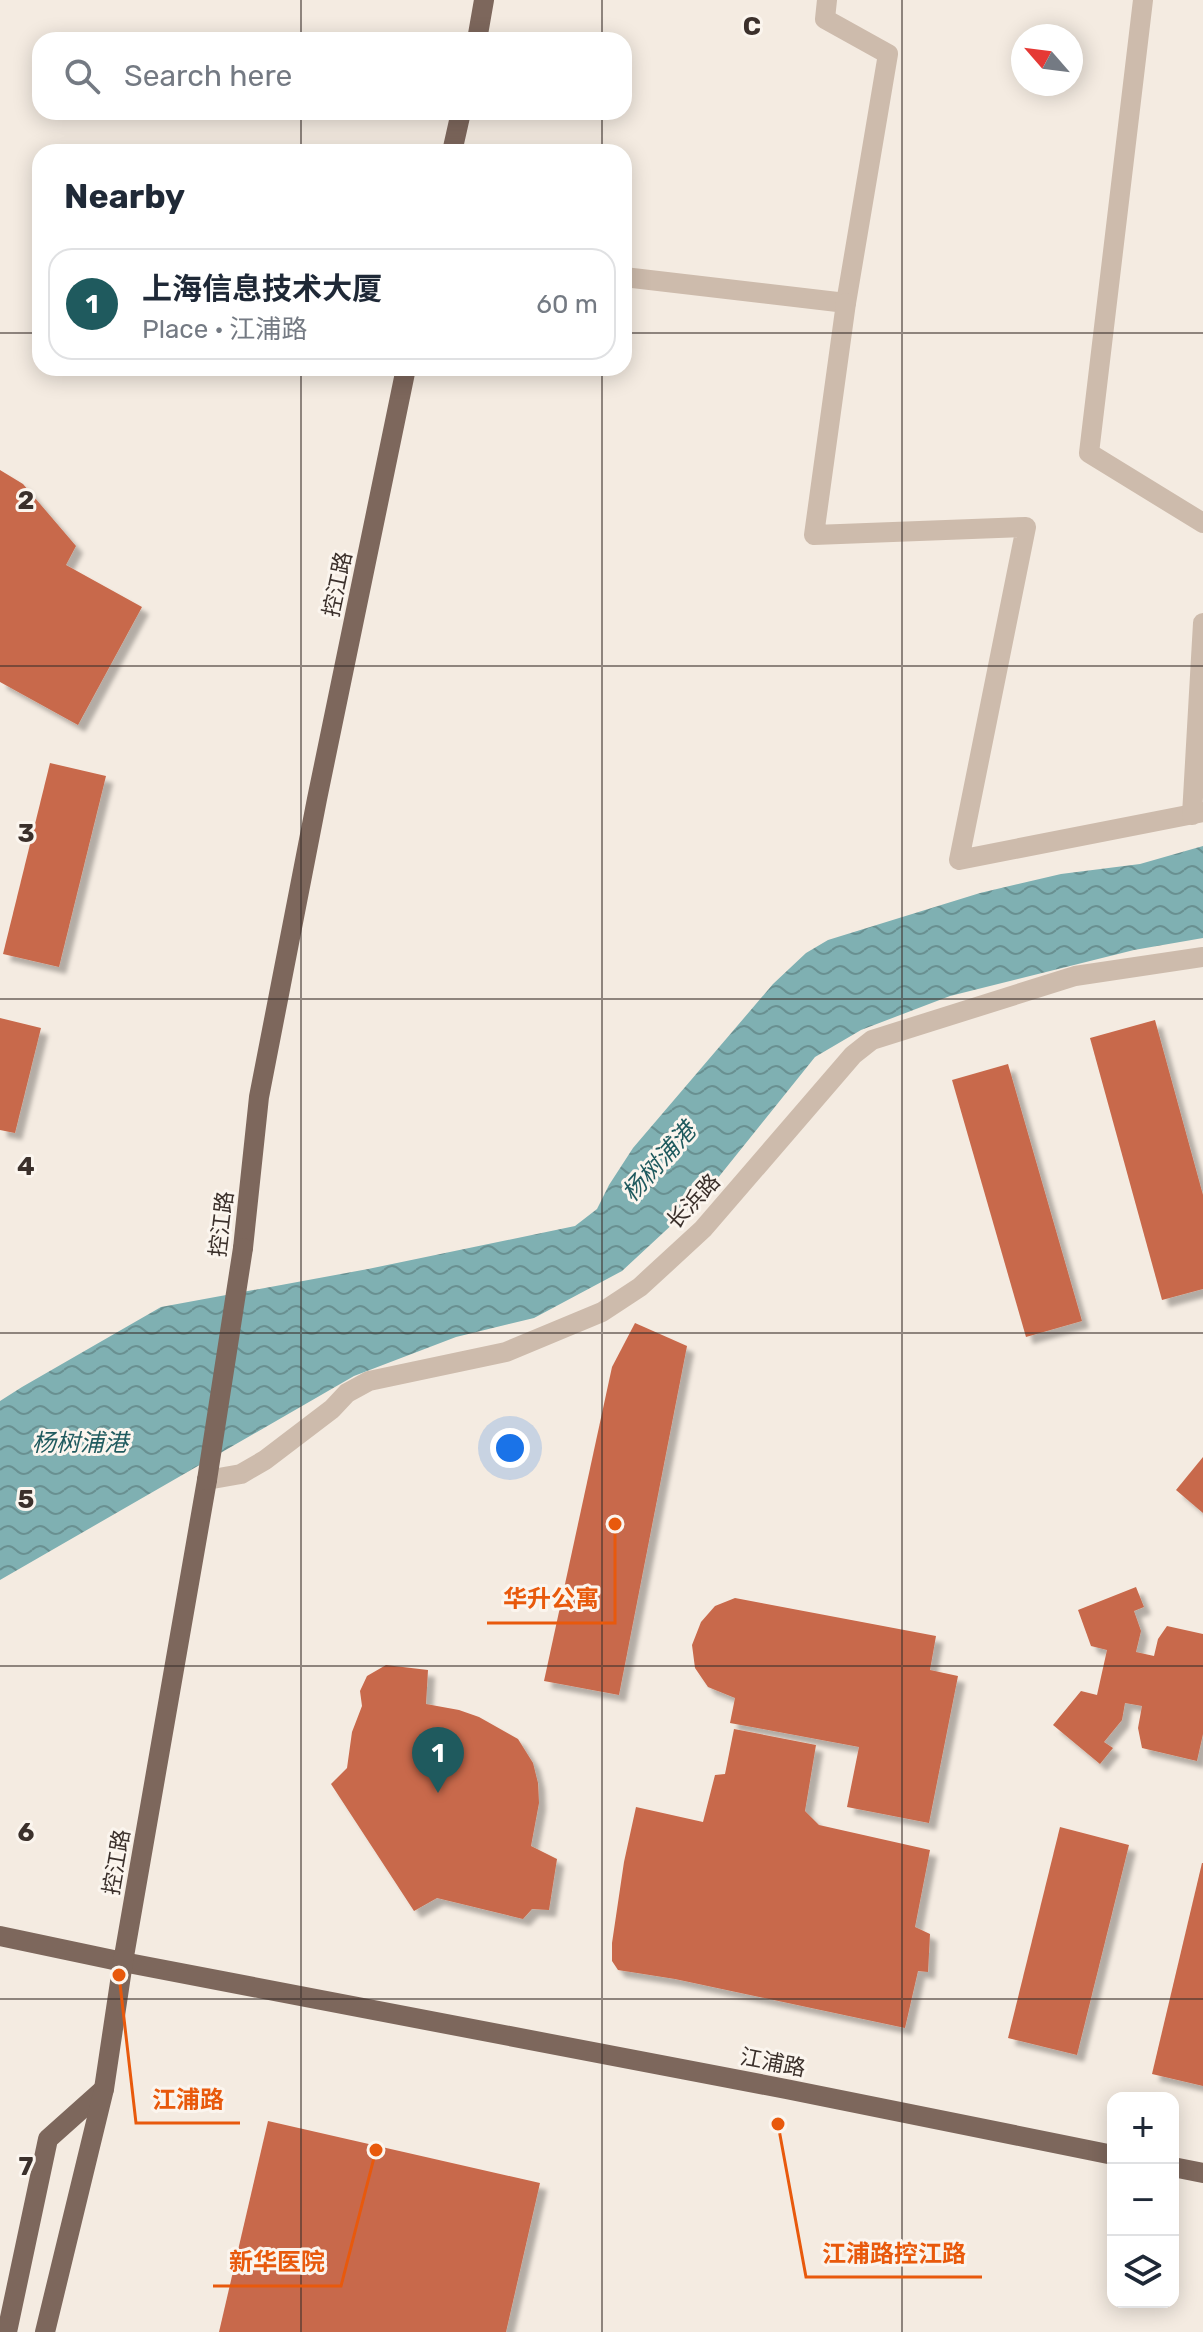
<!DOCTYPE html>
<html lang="en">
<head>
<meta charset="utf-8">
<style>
  :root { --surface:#fff; --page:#f2f2f3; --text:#1f2937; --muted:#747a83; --line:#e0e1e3; --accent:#1f5a5e }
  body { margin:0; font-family:Rubik,"Noto Sans SC",sans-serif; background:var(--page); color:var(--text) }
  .controls { position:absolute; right:24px; bottom:24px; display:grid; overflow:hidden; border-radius:16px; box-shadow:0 4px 20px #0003 }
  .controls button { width:72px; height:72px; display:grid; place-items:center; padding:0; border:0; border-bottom:2px solid var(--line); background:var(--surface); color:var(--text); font:40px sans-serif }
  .compass { position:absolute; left:1011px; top:24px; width:72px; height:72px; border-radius:50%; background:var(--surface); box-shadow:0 4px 20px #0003; rotate:298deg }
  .you { position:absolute; left:510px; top:1448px; width:28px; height:28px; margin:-20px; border:6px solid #fff; border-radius:50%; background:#1a73e8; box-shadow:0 0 0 12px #1a73e833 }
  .badge { display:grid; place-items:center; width:52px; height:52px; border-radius:50%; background:var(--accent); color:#fff; font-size:26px; font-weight:700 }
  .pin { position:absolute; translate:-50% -66px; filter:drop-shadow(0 2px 4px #0008) }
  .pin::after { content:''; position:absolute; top:42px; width:28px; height:24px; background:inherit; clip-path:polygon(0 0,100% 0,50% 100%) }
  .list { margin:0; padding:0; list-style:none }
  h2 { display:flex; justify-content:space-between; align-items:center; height:104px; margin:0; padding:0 32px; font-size:34px }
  h2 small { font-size:26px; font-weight:400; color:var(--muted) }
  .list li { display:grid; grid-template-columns:52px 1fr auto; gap:24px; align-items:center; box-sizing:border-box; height:112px; margin:0 16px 16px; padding:0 16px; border:2px solid var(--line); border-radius:24px }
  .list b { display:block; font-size:30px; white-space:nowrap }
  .list p { margin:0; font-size:26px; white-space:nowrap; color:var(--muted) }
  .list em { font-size:26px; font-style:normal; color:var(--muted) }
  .icon { flex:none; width:44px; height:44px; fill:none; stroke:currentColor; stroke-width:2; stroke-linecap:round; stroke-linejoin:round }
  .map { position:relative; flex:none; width:1203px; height:2332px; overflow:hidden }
  .search { position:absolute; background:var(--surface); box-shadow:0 4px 20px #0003; left:32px; top:32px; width:600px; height:88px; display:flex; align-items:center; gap:20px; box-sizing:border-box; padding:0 28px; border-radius:24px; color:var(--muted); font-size:30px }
  .panel { position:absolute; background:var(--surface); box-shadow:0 4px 20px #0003; left:32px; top:144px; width:600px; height:232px; border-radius:24px }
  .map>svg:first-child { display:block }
</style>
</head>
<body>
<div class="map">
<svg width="1203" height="2332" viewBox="0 0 1203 2332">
  <defs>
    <pattern id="water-waves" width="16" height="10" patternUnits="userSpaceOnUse" patternTransform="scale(2)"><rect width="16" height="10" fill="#7fb0b2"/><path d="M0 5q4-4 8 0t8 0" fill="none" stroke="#699091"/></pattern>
    <filter id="shadow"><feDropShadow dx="7" dy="7" stdDeviation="2" flood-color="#0004"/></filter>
  </defs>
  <rect width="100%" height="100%" fill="#f4ebe1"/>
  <polygon fill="url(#water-waves)" points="1203,846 1203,938 1134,950 950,996 861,1030 815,1057 705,1194 622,1271 534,1318 456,1337 354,1376 0,1580 0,1401 22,1387 161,1307 368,1269 575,1226 597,1209 609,1185 633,1148 773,984 806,953 828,940 980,893 1061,874 1140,864"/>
  <g fill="#c8694b" filter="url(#shadow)">
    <polygon points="0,470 23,484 76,546 66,565 142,607 78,725 0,682"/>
    <polygon points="50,763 106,776 59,967 3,954"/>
    <polygon points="0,1018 41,1028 15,1133 0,1130"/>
    <polygon points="1155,1020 1203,1195 1203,1289 1162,1300 1090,1038"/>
    <polygon points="1008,1064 1082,1321 1026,1337 952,1080"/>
    <polygon points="635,1323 687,1346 619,1695 544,1681 612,1367"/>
    <polygon points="1203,1457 1203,1513 1176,1490"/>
    <polygon points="1136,1587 1144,1607 1134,1611 1141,1631 1136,1652 1154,1656 1158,1639 1167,1626 1203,1634 1203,1734 1197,1761 1142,1748 1138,1728 1142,1706 1125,1703 1122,1720 1104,1742 1113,1748 1100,1764 1053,1725 1081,1691 1097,1695 1107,1650 1091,1646 1078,1610"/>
    <polygon points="735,1598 936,1636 930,1670 958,1676 929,1823 847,1807 859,1747 730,1723 735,1698 708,1687 695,1668 692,1645 701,1622 715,1606"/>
    <polygon points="386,1665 428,1670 426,1704 459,1710 479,1717 518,1739 533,1763 538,1783 539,1803 531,1846 557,1859 549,1910 532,1909 523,1919 437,1898 414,1911 331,1784 347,1768 352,1732 362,1706 360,1691 367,1676"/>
    <polygon points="734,1729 816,1745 805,1811 819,1825 930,1850 915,1927 930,1934 928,1972 918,1971 905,2028 675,1979 618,1970 612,1961 612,1943 624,1862 636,1807 703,1822 715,1775 725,1774"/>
    <polygon points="1060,1827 1129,1845 1077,2055 1008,2038"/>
    <polygon points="1202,1863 1203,1863 1203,2086 1152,2074"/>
    <polygon points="268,2121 540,2183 506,2332 219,2332"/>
  </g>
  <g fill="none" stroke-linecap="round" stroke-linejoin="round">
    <g stroke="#cdbbac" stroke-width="20">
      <polyline points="1143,0 1089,453 1203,523"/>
      <polyline points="624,277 846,303 888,54 825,19 827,0"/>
      <polyline points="846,303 814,535 1026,527 959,860 1203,812"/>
      <polyline points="1192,815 1203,623"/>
      <polyline points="207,1480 241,1474 265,1460 332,1409 347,1393 369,1381 506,1352 602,1312 640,1287 703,1229 853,1055 872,1040 1075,976 1203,957"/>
    </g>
    <g stroke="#7d675c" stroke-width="20">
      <polyline points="477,40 484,0"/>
      <polyline points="452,152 461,112"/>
      <polyline points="243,1248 259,1097 317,799 406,368"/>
      <polyline points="0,1936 123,1962 786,2089 1113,2155"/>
      <polyline points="1173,2167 1203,2173"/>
      <polyline points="7,2332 48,2139 104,2089"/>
      <polyline points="45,2332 104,2089 123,1962 207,1480"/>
    </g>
    <polyline stroke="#7d675c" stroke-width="20" points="207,1480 243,1248"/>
  </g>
  <path fill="none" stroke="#3b302b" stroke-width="2" stroke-opacity="0.55" d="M301 0V40M602 0V40M902 0V2332M301 112V152M602 112V152M0 333H40M624 333H1203M301 368V2332M602 368V2332M0 666H1203M0 999H1203M0 1333H1203M0 1666H1203M0 1999H1203"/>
  <g text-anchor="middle" stroke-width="6" stroke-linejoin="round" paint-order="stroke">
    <g font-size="22" fill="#3b302b" stroke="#fbf5ee">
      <text transform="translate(337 584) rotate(-78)" y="8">控江路</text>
      <text transform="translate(693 1201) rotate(-47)" y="8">长浜路</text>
      <text transform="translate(221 1224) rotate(-83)" y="8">控江路</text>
      <text transform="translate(116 1862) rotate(-80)" y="8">控江路</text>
      <text transform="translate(773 2062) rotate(11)" y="8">江浦路</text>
    </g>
    <g font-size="24" font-style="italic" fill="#1f5a5e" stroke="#fbf5ee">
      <text transform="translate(659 1162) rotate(-48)" y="8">杨树浦港</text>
      <text x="80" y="1451">杨树浦港</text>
    </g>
  </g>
  <g font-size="26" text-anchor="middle" font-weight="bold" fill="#3b302b" stroke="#fbf5ee" stroke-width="6" stroke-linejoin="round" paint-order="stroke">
    <text x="752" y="35">C</text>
    <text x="26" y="509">2</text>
    <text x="26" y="842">3</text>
    <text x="26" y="1175">4</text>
    <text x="26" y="1508">5</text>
    <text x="26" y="1841">6</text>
    <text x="26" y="2175">7</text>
  </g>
  <path fill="none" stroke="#e8590c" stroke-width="3" d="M615 1524L615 1623H487M119 1975L136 2123H240M778 2124L806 2277H982M376 2150L341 2286H213"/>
  <g fill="#e8590c" stroke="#fbf5ee" stroke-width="3">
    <circle cx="615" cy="1524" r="8"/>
    <circle cx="119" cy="1975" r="8"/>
    <circle cx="778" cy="2124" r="8"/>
    <circle cx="376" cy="2150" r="8"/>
  </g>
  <g font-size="24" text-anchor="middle" font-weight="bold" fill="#e8590c" stroke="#fbf5ee" stroke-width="6" stroke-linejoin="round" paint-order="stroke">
    <text x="551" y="1607">华升公寓</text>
    <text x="188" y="2108">江浦路</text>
    <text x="894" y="2262">江浦路控江路</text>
    <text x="277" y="2270">新华医院</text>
  </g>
</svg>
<div class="controls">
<button>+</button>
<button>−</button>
<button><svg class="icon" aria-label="layers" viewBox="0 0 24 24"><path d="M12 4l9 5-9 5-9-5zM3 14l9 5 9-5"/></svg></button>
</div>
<svg class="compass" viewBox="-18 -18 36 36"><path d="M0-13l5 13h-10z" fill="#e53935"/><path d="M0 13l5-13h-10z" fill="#747a83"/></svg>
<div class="you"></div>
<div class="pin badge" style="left:438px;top:1793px">1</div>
<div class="search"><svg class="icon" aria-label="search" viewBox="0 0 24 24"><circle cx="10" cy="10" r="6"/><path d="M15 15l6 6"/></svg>Search here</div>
<section class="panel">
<h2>Nearby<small></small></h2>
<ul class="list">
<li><span class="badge">1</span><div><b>上海信息技术大厦</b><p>Place · 江浦路</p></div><em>60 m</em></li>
</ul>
</section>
</div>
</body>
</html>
